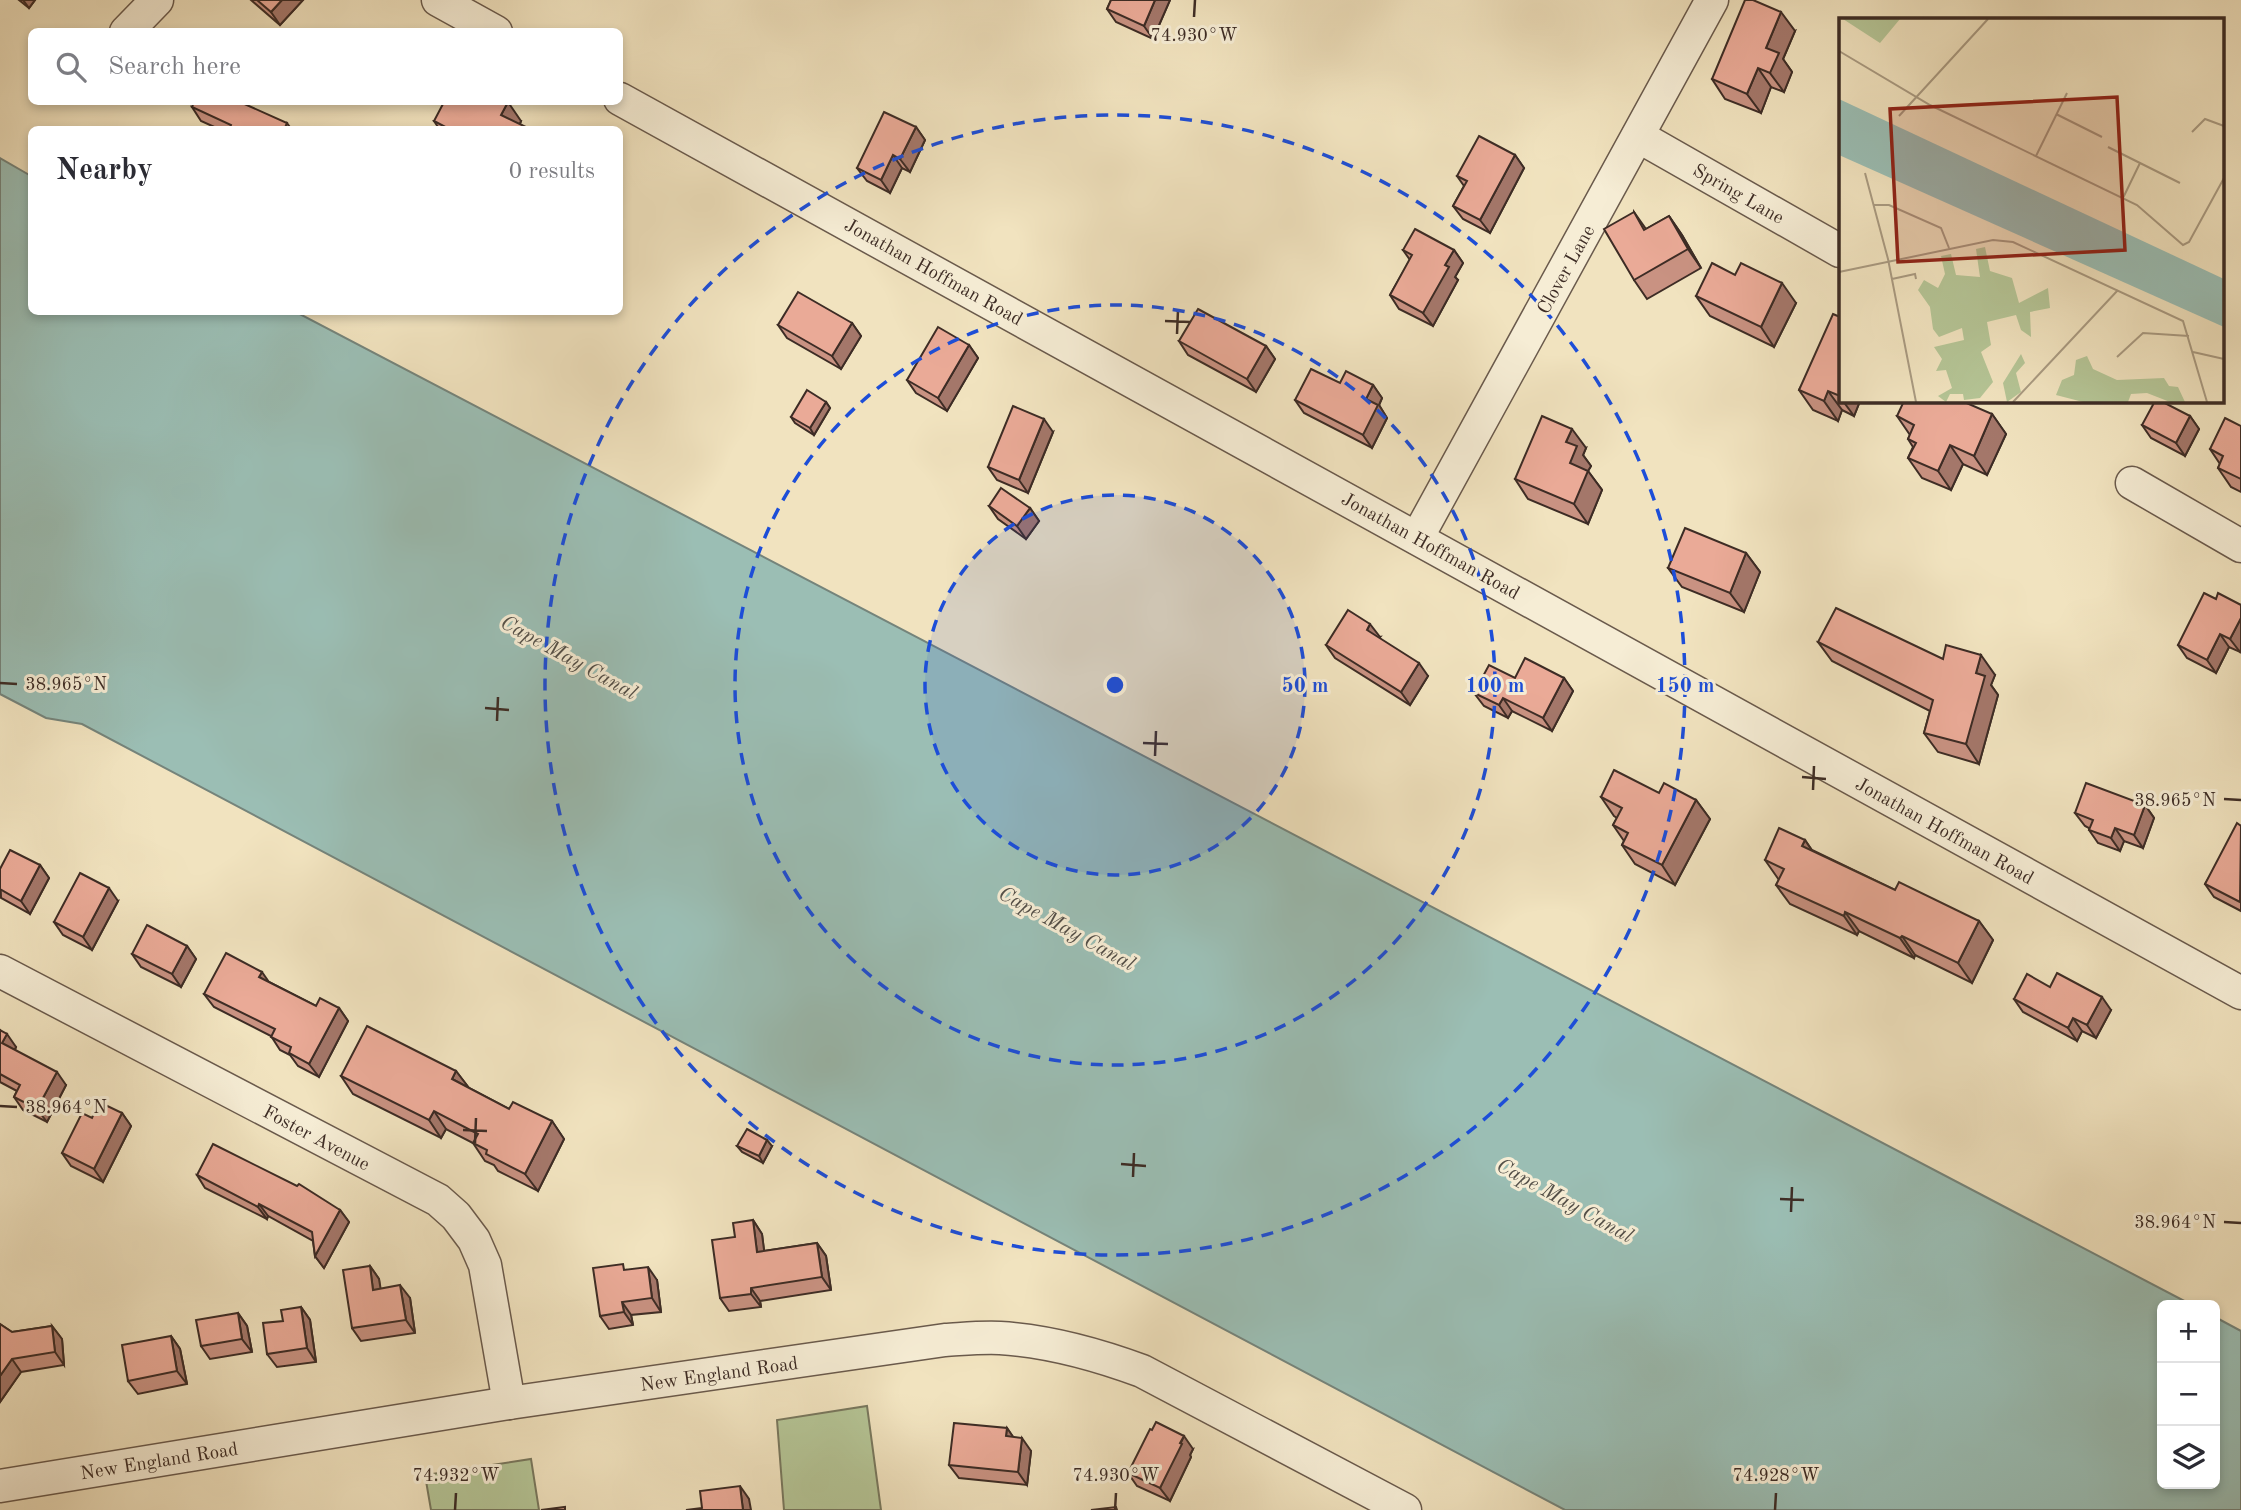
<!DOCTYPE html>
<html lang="en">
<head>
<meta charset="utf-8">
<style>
  :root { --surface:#fff; --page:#f7f7f7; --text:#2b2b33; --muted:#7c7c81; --line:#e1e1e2 }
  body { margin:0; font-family:"Old Standard TT",serif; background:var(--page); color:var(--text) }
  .controls { position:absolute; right:21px; bottom:21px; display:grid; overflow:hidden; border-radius:10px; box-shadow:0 4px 10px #0003 }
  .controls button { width:63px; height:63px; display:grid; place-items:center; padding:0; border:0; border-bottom:2px solid var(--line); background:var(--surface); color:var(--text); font:35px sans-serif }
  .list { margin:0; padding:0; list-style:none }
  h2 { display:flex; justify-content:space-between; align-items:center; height:91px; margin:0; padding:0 28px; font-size:30px }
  h2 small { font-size:23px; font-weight:400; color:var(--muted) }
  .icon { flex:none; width:38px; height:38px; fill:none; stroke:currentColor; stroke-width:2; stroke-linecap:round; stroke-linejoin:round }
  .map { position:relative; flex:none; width:2241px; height:1510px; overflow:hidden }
  .search { position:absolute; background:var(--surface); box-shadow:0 4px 10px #0003; left:28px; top:28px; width:595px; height:77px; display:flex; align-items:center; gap:18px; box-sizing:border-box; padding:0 24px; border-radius:10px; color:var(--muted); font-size:26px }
  .panel { position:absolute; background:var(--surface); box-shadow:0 4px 10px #0003; left:28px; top:126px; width:595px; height:189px; border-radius:10px }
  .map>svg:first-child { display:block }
</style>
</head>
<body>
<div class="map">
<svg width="2241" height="1510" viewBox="0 0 2241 1510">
  <rect width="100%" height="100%" fill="#f1e3bf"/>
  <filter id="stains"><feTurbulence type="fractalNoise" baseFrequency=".00286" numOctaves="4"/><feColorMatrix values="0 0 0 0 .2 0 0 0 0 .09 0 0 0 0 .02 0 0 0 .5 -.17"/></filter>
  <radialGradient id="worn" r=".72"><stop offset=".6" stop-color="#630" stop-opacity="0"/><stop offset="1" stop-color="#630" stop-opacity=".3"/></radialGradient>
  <g fill="#b5c596" stroke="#79785e" stroke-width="2">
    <polygon points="867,1406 881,1510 784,1510 777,1420"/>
    <polygon points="531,1459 539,1510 431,1510 425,1475"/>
  </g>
  <polygon fill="#9bbeb4" stroke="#75847b" stroke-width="2" points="0,158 31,176 32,312 296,312 2192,1305 2162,1305 2162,1484 2215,1484 2215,1317 2241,1331 2241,1510 1565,1510 82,724 46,718 0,694"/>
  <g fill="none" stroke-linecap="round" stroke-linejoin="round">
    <g stroke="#6a5a4c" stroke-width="35">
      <g id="minor">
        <polyline points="438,0 496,32"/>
        <polyline points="126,32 157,0"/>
        <polyline points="620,99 2241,993"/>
        <polyline points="1638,136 1840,251"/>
        <polyline points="2132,483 2241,546"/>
        <polyline points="1417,538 1712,0"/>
        <polyline points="0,971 438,1200 456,1216 474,1240 485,1265 509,1403"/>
        <path d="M0 1486 509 1403 945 1340C963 1339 982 1337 1000 1338 1050 1341 1096 1354 1142 1371L1405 1510"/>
      </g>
    </g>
    <use href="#minor" stroke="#f6edd5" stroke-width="32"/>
  </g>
  <g fill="#c99282" stroke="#3d2c25" stroke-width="2">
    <polygon points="19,0 35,0 29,8"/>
    <polygon points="251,0 303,0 280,25"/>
    <polygon points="1111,0 1170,0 1153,39 1116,22 1107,9"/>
    <polygon points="1795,31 1783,59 1792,72 1784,92 1771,87 1761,113 1725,99 1712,79"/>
    <polygon points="192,107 292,130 221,130 201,121"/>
    <polygon points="434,121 521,121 520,124 528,130 440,130"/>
    <polygon points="916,127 925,140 910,172 902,168 890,193 867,181 857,168"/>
    <polygon points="1515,155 1524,168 1490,233 1463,219 1453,206 1464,186 1457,176"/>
    <polygon points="1634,212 1646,229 1669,216 1682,235 1701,268 1647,299 1634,280"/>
    <polygon points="1403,250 1454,250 1463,263 1455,277 1458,280 1433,326 1399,309 1390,295 1410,260"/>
    <polygon points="1735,275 1796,303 1774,347 1710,316 1696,296"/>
    <polygon points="1840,317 1840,401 1860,401 1854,416 1842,410 1838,421 1813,410 1799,390"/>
    <polygon points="852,323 861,336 841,369 787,338 778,325"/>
    <polygon points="1179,341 1266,346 1275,359 1256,392 1188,355"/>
    <polygon points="969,345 978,358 947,411 916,393 907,380"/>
    <polygon points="1340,383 1373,385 1382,398 1379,405 1387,418 1372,448 1304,413 1295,400"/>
    <polygon points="826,402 830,408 814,435 795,423 791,417"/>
    <polygon points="1992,414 2006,434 1987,475 1963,464 1951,490 1922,478 1908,458 1913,447 1908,439 1910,435 1897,416"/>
    <polygon points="2190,416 2199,429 2185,456 2151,438 2142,425"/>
    <polygon points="2241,426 2241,492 2231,487 2218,468 2220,464 2210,449"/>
    <polygon points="1053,432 1028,493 997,480 988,467"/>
    <polygon points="1586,448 1583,455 1591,466 1588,471 1602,490 1588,524 1528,499 1515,479"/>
    <polygon points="989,506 1030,508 1039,521 1026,539 998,519"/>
    <polygon points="1746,553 1760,572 1744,612 1682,587 1668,568"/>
    <polygon points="2216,599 2241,605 2241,649 2240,652 2229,647 2216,673 2187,658 2178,645"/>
    <polygon points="1380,637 1379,638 1428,676 1410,705 1335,658 1326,645"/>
    <polygon points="1818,642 1943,659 1995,675 1991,685 1998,695 1979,764 1938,752 1924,733 1930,711 1832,661"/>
    <polygon points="1564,678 1573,691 1552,731 1512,711 1508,718 1484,706 1474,693"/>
    <polygon points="1659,793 1696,800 1710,819 1675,885 1635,864 1622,845 1624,841 1613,825 1617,818 1614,816 1601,797"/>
    <polygon points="2145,805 2154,818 2143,848 2124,841 2120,851 2098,843 2089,830 2089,828 2085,826 2075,813"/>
    <polygon points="2241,826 2241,911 2214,897 2205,884"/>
    <polygon points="1805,840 1812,850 1895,890 1979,921 1993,940 1972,983 1915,955 1914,958 1859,931 1857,935 1790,904 1776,885 1779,880 1765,860"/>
    <polygon points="40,865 49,878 30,914 1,898 0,869"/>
    <polygon points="118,901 92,950 63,935 54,922"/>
    <polygon points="187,946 196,959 181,987 141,967 132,954"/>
    <polygon points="269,982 316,1006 339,1008 348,1021 319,1077 298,1066 290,1055 280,1050 271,1036 214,1007 204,994"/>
    <polygon points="2050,987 2111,1010 2096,1038 2082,1031 2077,1041 2023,1012 2014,999"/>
    <polygon points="0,1030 16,1047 15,1050 66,1085 47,1122 23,1110 14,1097 17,1091 0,1082"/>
    <polygon points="456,1071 469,1088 509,1109 552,1121 564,1139 538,1191 498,1171 494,1165 485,1161 473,1143 446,1129 441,1138 353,1094 341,1076"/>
    <polygon points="122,1113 131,1126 103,1182 71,1166 62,1153 92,1118"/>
    <polygon points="737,1146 772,1146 763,1163 742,1152"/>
    <polygon points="197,1175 340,1210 349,1222 324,1268 315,1256 313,1241 268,1216 267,1219 205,1188"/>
    <polygon points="753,1220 762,1234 764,1251 817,1243 826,1256 831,1290 760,1301 761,1307 729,1311 720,1298 735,1237"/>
    <polygon points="370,1266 379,1279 380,1289 410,1298 415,1333 361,1341 352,1328"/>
    <polygon points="627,1270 657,1280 661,1312 631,1315 633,1325 609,1329 600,1316"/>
    <polygon points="301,1307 310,1320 316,1362 277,1367 267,1354 283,1321"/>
    <polygon points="238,1313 247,1326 252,1352 210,1359 201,1346"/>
    <polygon points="0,1324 12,1332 52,1326 62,1339 64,1365 21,1372 0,1402"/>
    <polygon points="171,1336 180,1349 187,1384 138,1394 128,1381"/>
    <polygon points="1007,1428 1013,1437 1031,1451 1027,1485 959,1478 949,1465"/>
    <polygon points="1193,1449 1190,1455 1191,1457 1170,1501 1137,1486 1128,1473"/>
  </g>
  <g fill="#a4776a" stroke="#3d2c25" stroke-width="2">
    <polygon points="23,0 35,0 29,8"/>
    <polygon points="282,0 303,0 280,25 271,12"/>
    <polygon points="1155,0 1170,0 1153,39 1144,26"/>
    <polygon points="1781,12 1795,31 1783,59 1792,72 1784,92 1770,73 1766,48"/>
    <polygon points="1758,68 1771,87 1761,113 1747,94"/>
    <polygon points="508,102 521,121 517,130 501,115"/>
    <polygon points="287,123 292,130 284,130"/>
    <polygon points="916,127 925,140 910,172 900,159"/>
    <polygon points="893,155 902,168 890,193 881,180"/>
    <polygon points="1515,155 1524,168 1490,233 1480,220"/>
    <polygon points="1669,216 1682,235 1701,268 1688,249"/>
    <polygon points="1454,250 1463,263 1455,277 1458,280 1433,326 1423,313 1445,265"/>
    <polygon points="1782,283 1796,303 1774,347 1761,327"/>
    <polygon points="852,323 861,336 841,369 832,356"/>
    <polygon points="969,345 978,358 947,411 938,398"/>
    <polygon points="1266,346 1275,359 1256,392 1247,379"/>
    <polygon points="1373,385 1382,398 1379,405 1387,418 1372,448 1363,435 1366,399"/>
    <polygon points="1828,391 1842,410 1838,421 1824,401"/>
    <polygon points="1843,401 1860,401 1854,416"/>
    <polygon points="826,402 830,408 814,435 810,428"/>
    <polygon points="1992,414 2006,434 1987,475 1974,456"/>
    <polygon points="2190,416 2199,429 2185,456 2176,443"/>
    <polygon points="1044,419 1053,432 1028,493 1019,480"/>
    <polygon points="1572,429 1586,448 1583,455 1591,466 1588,471 1602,490 1588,524 1574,504 1570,463 1566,442"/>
    <polygon points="1950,445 1963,464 1951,490 1938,471"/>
    <polygon points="1030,508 1039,521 1026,539 1017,526"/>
    <polygon points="1746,553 1760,572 1744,612 1730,593"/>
    <polygon points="2241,618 2241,649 2240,652 2230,639"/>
    <polygon points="1370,624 1380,637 1376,643 1367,630"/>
    <polygon points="2220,634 2229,647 2216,673 2207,660"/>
    <polygon points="1981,655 1995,675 1991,685 1998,695 1979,764 1966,744 1976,673"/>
    <polygon points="1419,663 1428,676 1410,705 1401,692"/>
    <polygon points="1564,678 1573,691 1552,731 1543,718"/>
    <polygon points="1503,698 1512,711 1508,718 1499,705"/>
    <polygon points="1696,800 1710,819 1675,885 1662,865"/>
    <polygon points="2145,805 2154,818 2143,848 2134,835"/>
    <polygon points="2115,828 2124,841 2120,851 2111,838"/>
    <polygon points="1805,840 1818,860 1802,846"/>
    <polygon points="40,865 49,878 30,914 21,901"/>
    <polygon points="109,888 118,901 92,950 83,937"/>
    <polygon points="1845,912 1859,931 1857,935 1844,916"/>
    <polygon points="1979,921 1993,940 1972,983 1958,963"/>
    <polygon points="1902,936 1915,955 1914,958 1900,938"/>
    <polygon points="187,946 196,959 181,987 172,974"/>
    <polygon points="262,972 271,985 259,977"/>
    <polygon points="2102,997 2111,1010 2096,1038 2087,1025"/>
    <polygon points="339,1008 348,1021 319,1077 309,1064"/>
    <polygon points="2073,1018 2082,1031 2077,1041 2068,1028"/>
    <polygon points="7,1034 16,1047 11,1056 2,1043"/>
    <polygon points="456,1071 469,1088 452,1079"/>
    <polygon points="57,1072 66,1085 47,1122 37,1109"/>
    <polygon points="434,1111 446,1129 441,1138 429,1120"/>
    <polygon points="122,1113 131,1126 103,1182 94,1169"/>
    <polygon points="552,1121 564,1139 538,1191 525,1174"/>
    <polygon points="767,1140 772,1146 763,1163 759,1156"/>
    <polygon points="259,1204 268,1216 267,1219 258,1207"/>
    <polygon points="340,1210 349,1222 324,1268 315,1256"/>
    <polygon points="753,1220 762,1234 766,1265 757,1252"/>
    <polygon points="817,1243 826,1256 831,1290 822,1277"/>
    <polygon points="370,1266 379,1279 383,1303 373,1290"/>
    <polygon points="648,1267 657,1280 661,1312 652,1298"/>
    <polygon points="400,1285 410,1298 415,1333 406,1320"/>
    <polygon points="751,1288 760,1301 761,1307 751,1294"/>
    <polygon points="622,1302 631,1315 633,1325 624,1312"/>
    <polygon points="301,1307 310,1320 316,1362 307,1348"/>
    <polygon points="238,1313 247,1326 252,1352 242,1339"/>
    <polygon points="52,1326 62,1339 64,1365 55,1352"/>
    <polygon points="171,1336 180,1349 187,1384 177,1371"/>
    <polygon points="12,1359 21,1372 0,1402 0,1376"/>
    <polygon points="1007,1428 1016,1441 1006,1436"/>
    <polygon points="1184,1436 1193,1449 1190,1455 1191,1457 1170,1501 1160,1488"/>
    <polygon points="1022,1438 1031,1451 1027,1485 1018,1472"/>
    <polygon points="740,1486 749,1499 751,1510 743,1510"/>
  </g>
  <g fill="#eaaa97" stroke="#3d2c25" stroke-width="2">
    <polygon points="257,0 282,0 271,12"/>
    <polygon points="1111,0 1155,0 1144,26 1107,9"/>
    <polygon points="1745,0 1753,0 1781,12 1766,48 1779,53 1770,73 1758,68 1747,94 1712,79"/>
    <polygon points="194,102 240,102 287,123 284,130 229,130 231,125 192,107"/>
    <polygon points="444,102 508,102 501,115 526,127 525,130 456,130 453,128 453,130 451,130 434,121"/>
    <polygon points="884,112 916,127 900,159 893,155 881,180 857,168"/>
    <polygon points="1479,136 1515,155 1480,220 1453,206 1467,181 1457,176"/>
    <polygon points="1634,212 1644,230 1669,216 1688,249 1634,280 1604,229"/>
    <polygon points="1415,229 1454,250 1445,265 1449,267 1423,313 1390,295 1412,255 1403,250"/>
    <polygon points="1712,263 1735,275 1741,263 1782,283 1761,327 1696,296"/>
    <polygon points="798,292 852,323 832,356 778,325"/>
    <polygon points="1198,309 1266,346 1247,379 1179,341"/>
    <polygon points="1833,314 1840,317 1840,396 1828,391 1824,401 1799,390"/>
    <polygon points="938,327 969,345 938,398 907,380"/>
    <polygon points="1311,369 1340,383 1346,371 1373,385 1366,399 1378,405 1363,435 1295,400"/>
    <polygon points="807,390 826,402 810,428 791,417"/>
    <polygon points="1904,401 1962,401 1992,414 1974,456 1950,445 1938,471 1908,458 1916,443 1908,439 1914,425 1897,416"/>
    <polygon points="2155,401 2161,401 2190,416 2176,443 2142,425"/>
    <polygon points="1013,406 1044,419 1019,480 988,467"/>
    <polygon points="1542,416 1572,429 1566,442 1577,446 1570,463 1588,471 1574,504 1515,479"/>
    <polygon points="2225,418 2241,426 2241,479 2218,468 2223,456 2210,449"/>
    <polygon points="1001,488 1030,508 1017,526 989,506"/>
    <polygon points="1685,528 1746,553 1730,593 1668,568"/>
    <polygon points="2204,593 2216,599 2218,593 2241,605 2241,618 2230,639 2220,634 2207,660 2178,645"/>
    <polygon points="1836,608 1943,659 1946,645 1981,655 1976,673 1985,676 1966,744 1924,733 1933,700 1818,642"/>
    <polygon points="1348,610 1370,624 1367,630 1419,663 1401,692 1326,645"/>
    <polygon points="1525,658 1564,678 1543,718 1503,698 1499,705 1474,693 1489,665 1515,678"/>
    <polygon points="1614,770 1659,793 1664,783 1696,800 1662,865 1622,845 1628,833 1613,825 1622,808 1601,797"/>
    <polygon points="2086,783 2145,805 2134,835 2115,828 2111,838 2089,830 2093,820 2075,813"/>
    <polygon points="2237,823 2241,826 2240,902 2205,884"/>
    <polygon points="1779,828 1805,840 1802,846 1895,890 1899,882 1979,921 1958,963 1902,936 1900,938 1845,912 1844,916 1776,885 1784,869 1765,860"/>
    <polygon points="10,850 40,865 21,901 0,889 0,869"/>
    <polygon points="80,873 109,888 83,937 54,922"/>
    <polygon points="147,925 187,946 172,974 132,954"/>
    <polygon points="226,953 262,972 259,977 316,1006 320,998 339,1008 309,1064 289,1053 291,1047 271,1037 275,1029 204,994"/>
    <polygon points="2057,973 2102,997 2087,1025 2073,1018 2068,1028 2014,999 2027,974 2050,987"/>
    <polygon points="367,1026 456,1071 452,1079 509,1109 513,1102 552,1121 525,1174 486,1154 487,1150 473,1143 478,1134 434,1111 429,1120 341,1076"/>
    <polygon points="0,1030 7,1034 2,1043 57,1072 37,1109 14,1097 20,1085 0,1074"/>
    <polygon points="99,1102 122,1113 94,1169 62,1153 82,1113 92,1118"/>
    <polygon points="747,1129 767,1140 759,1156 737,1146"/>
    <polygon points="213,1144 297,1186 299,1184 340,1210 315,1256 312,1232 259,1204 258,1207 197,1175"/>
    <polygon points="753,1220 757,1252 817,1243 822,1277 751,1288 751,1294 720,1298 712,1240 735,1237 733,1223"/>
    <polygon points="623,1264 624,1270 648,1267 652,1298 622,1302 624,1312 600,1316 593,1268"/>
    <polygon points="370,1266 373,1290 400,1285 406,1320 352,1328 343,1270"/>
    <polygon points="301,1307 307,1348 267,1354 263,1323 283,1321 281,1310"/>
    <polygon points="238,1313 242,1339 201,1346 196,1320"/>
    <polygon points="0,1324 12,1332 52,1326 55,1352 12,1359 0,1376"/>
    <polygon points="171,1336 177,1371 128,1381 122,1345"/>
    <polygon points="1156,1422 1184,1436 1180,1443 1182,1444 1160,1488 1128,1473 1150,1429 1152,1430"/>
    <polygon points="954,1423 1007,1428 1006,1436 1022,1438 1018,1472 949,1465"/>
    <polygon points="740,1486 743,1510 686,1510 702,1508 700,1491"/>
    <polygon points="565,1507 565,1510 541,1510"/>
    <polygon points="1116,1507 1117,1510 1091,1510"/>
  </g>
  <path fill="none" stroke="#3d2c25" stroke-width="2.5" d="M1194 17 1195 0M1165 321 1190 322M1177 334 1178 310M0 683 17 684M485 708 509 710M497 721 498 697M1143 743 1168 744M1155 756 1156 731M1802 777 1826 779M1813 790 1814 766M2224 799 2241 800M0 1106 17 1107M463 1130 487 1131M475 1143 476 1118M1121 1164 1146 1166M1133 1177 1134 1153M1780 1199 1804 1200M1791 1212 1792 1187M2224 1222 2241 1223M455 1510 456 1493M1115 1510 1116 1493M1775 1510 1776 1493"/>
  <circle cx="1115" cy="685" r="190" fill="#1d4ed8" fill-opacity=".12"/>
  <g fill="none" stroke="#1d4ed8" stroke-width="3.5" stroke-dasharray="12 9">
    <circle cx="1115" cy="685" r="190"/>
    <circle cx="1115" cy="685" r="380"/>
    <circle cx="1115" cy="685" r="570"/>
  </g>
  <g text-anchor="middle" stroke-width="6" stroke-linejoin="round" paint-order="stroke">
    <g font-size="19" fill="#3d2c25" stroke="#f6edd5">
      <text transform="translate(1739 193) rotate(30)" y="7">Spring Lane</text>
      <text transform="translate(1565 269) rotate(-61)" y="7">Clover Lane</text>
      <text transform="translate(934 271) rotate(29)" y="7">Jonathan Hoffman Road</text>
      <text transform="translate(1431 545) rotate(29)" y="7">Jonathan Hoffman Road</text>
      <text transform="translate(1945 830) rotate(29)" y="7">Jonathan Hoffman Road</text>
      <text transform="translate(317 1137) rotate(28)" y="7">Foster Avenue</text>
      <text transform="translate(719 1373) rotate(-8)" y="7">New England Road</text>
      <text transform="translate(159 1460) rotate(-9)" y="7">New England Road</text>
    </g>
    <g font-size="21" font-style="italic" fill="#545049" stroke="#f6edd5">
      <text transform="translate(569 657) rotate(29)" y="7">Cape May Canal</text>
      <text transform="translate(1067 928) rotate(29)" y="7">Cape May Canal</text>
      <text transform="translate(1565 1200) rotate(29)" y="7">Cape May Canal</text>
    </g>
  </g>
  <g transform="translate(1839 18)">
    <rect width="385" height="385" fill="#f1e3bf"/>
    <path d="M4 1H61L41 25ZM146 229 151 253 173 260 180 285 209 270 211 290 191 294 192 319 182 312 177 297 148 304 152 327 142 334 154 364 141 380 125 382 124 376H111L107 384 99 378 113 370 107 352 97 353 103 341 95 329 125 322 123 310 100 319 94 311 91 289 79 272 85 262 99 270 106 256 102 238 112 236 117 257 141 259 137 231ZM182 336 186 345 177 355 182 374 168 384 164 365ZM248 338 254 351 278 362 325 360 330 368 339 369 346 384H331L308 375 292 376 289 384H244L217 377 223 362 235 357 237 342Z" fill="#b5c596"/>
    <path d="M0 81 385 261V309L0 137Z" fill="#9bbeb4"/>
    <path fill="none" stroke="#a99a81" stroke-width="2" d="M0 33 91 87 298 187 344 227 350 224 385 160M217 96 263 119M60 98 149 1M353 114 366 101 385 108M269 129 341 165M197 138 228 75M26 155 49 241 77 384M284 180 301 145M34 187H50L102 210 110 230M0 254 154 222 174 224 344 303 368 384M53 261 76 256 77 261M354 334 385 341M278 339 304 315 350 318M174 384 279 272"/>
    <path fill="#8f2418" fill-opacity="0.15" stroke="#8f2418" stroke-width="3.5" d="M278 79 286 232 59 244 51 91Z"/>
    <rect width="385" height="385" fill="none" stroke="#3d2c25" stroke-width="3.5"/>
  </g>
  <g font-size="18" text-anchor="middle" fill="#3d2c25" stroke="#f6edd5" stroke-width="6" stroke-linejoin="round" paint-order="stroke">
    <text x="1194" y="41">74.930°W</text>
    <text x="66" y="690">38.965°N</text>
    <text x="2175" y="806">38.965°N</text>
    <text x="66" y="1113">38.964°N</text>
    <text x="2175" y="1228">38.964°N</text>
    <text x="456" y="1481">74.932°W</text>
    <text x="1116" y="1481">74.930°W</text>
    <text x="1776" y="1481">74.928°W</text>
  </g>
  <circle cx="1115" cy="685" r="10" fill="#1d4ed8" stroke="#f6edd5" stroke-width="3.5"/>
  <g font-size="21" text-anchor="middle" font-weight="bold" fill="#1d4ed8" stroke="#f6edd5" stroke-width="6" stroke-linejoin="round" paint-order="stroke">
    <text x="1305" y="692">50 m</text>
    <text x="1495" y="692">100 m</text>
    <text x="1685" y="692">150 m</text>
  </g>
  <rect width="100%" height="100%" filter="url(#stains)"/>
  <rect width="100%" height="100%" fill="url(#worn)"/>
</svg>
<div class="controls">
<button>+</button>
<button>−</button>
<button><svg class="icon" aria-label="layers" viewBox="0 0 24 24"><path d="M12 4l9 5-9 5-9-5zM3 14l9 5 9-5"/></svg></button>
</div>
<div class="search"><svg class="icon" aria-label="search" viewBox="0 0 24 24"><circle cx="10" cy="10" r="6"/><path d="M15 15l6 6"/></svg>Search here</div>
<section class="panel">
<h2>Nearby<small>0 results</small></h2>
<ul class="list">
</ul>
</section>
</div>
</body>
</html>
